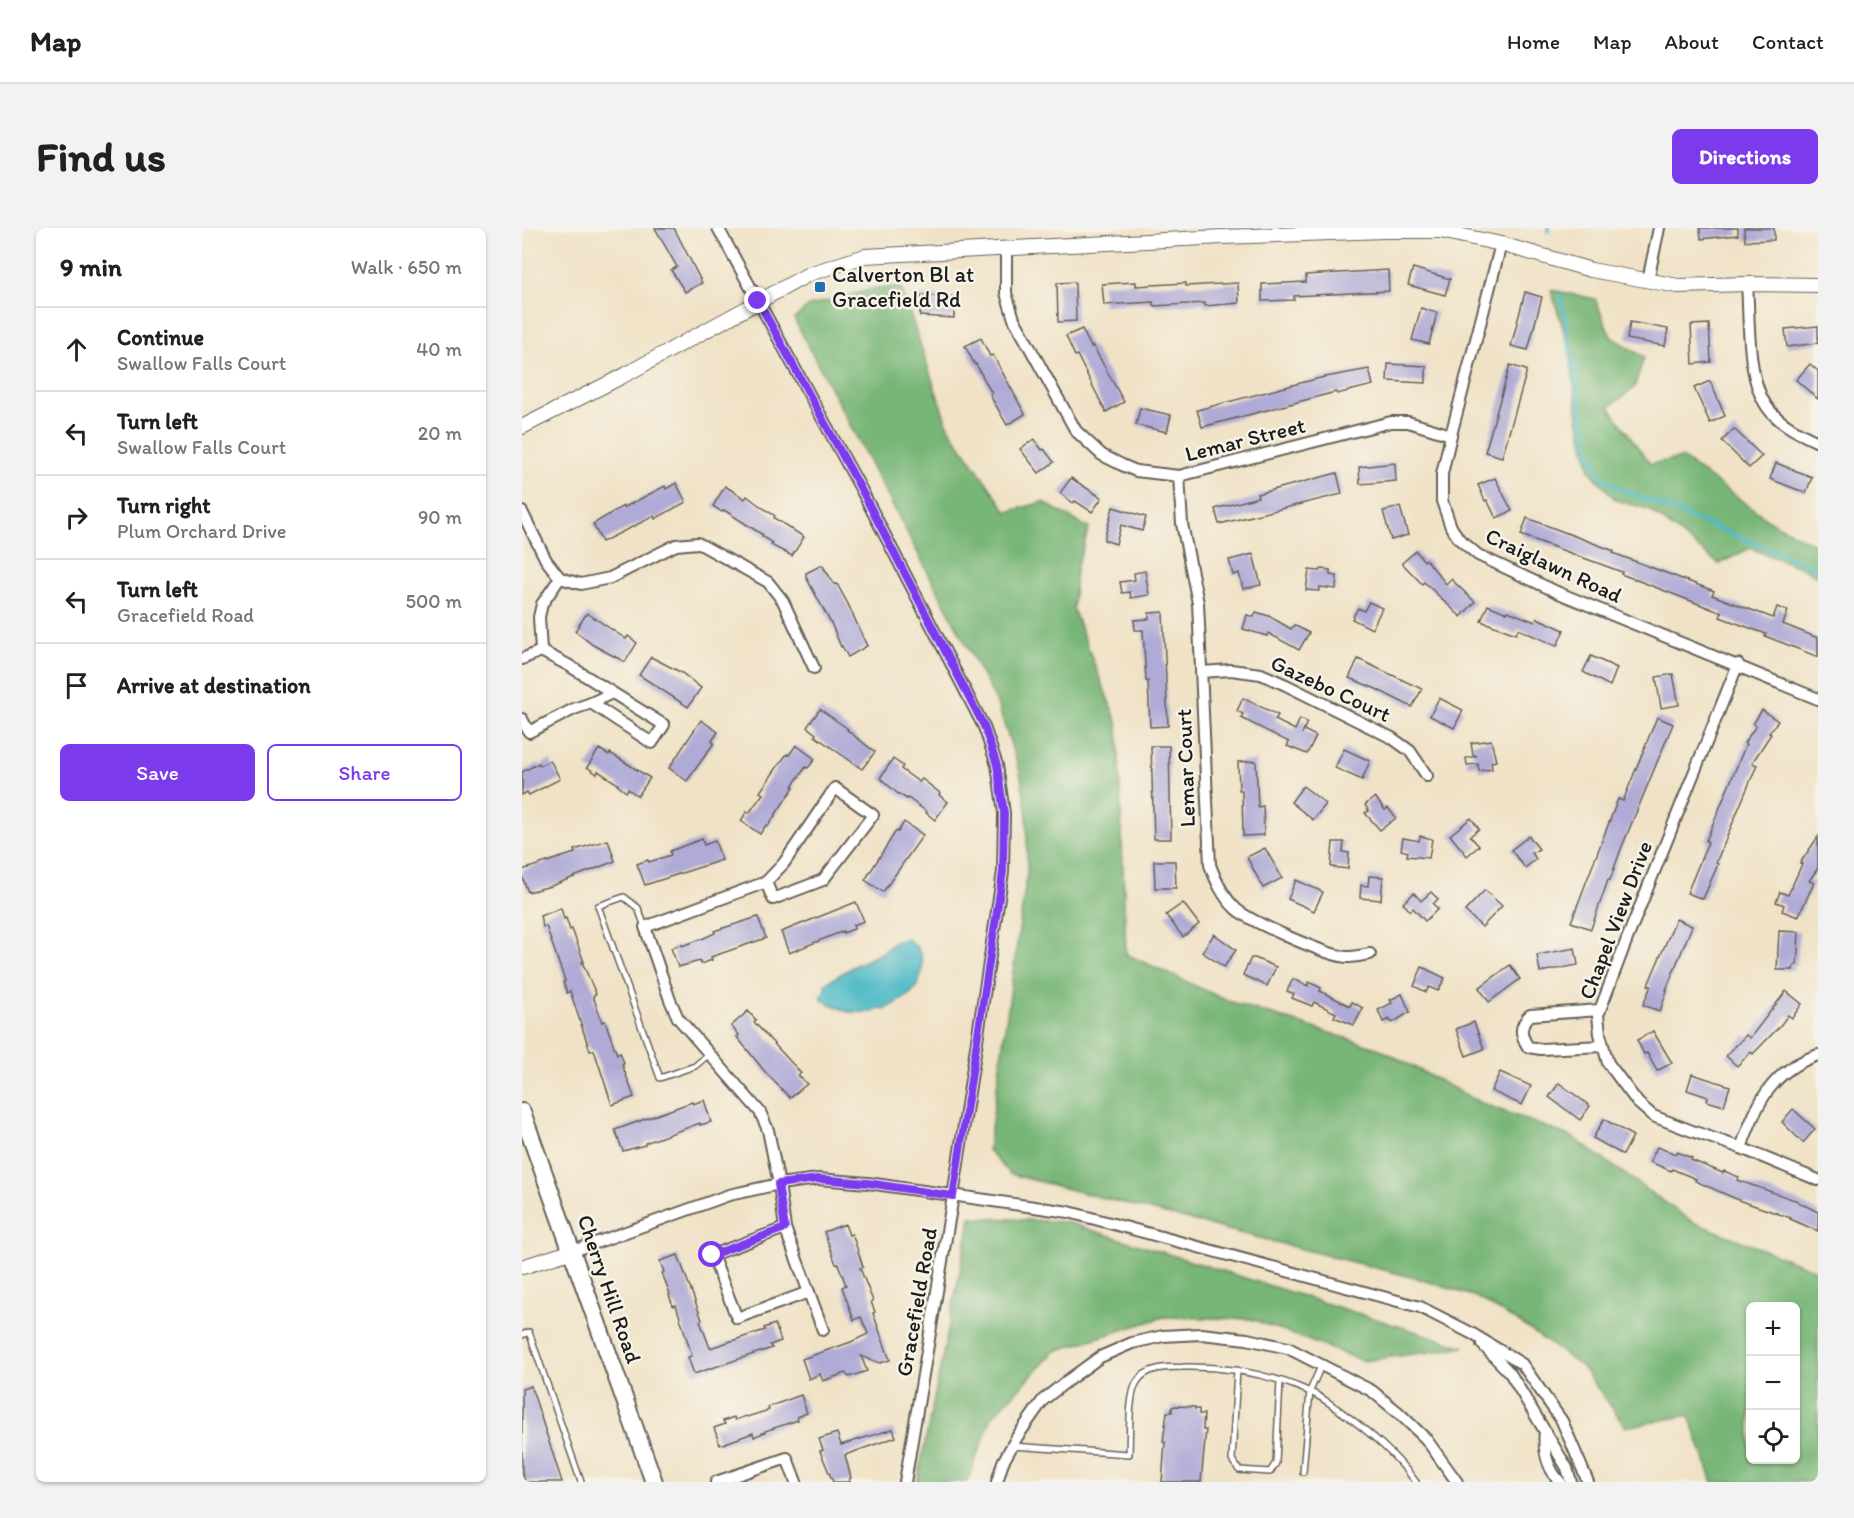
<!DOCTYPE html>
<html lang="en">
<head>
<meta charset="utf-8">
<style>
  :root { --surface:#fff; --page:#f2f2f2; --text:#202124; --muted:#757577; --line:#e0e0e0; --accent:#7c3aed }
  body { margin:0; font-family:Itim,sans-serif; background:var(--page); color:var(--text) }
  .controls { position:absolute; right:18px; bottom:18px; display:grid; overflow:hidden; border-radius:9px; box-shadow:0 2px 4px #0004 }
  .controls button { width:54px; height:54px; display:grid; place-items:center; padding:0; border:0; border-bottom:2px solid var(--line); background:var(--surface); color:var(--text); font:30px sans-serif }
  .stop { position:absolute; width:18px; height:18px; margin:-14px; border:4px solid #7c3aed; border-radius:50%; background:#fff }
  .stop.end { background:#7c3aed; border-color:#fff; box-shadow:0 2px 6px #0008 }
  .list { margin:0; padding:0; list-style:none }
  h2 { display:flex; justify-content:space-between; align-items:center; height:78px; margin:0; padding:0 24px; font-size:26px }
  h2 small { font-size:20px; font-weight:400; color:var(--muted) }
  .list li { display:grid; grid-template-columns:39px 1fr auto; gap:18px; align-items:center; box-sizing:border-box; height:84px; padding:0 24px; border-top:2px solid var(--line) }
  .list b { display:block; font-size:22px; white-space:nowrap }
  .list p { margin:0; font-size:20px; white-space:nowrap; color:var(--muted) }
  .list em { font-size:20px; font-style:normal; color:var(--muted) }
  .actions { display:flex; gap:12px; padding:18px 24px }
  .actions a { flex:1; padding:14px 0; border:2px solid var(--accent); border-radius:9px; text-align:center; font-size:21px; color:var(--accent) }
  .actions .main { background:var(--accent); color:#fff }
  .icon { flex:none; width:33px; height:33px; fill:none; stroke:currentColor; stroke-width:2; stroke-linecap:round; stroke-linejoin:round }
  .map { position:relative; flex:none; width:1296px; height:1254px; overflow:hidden; border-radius:9px }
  header { display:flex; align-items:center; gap:36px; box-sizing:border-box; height:84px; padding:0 30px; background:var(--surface); border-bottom:2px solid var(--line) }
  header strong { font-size:28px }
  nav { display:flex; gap:33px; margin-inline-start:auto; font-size:21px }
  .intro { display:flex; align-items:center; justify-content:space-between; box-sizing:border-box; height:144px; padding:0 36px }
  h1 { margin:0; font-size:42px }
  .button { padding:15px 27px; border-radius:9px; background:var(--accent); color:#fff; font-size:21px; font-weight:700 }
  main { display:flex; gap:36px; padding:0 36px }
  aside { flex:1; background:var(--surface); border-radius:9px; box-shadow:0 2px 4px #0004 }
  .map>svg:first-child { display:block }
</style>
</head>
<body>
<header>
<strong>Map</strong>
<nav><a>Home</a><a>Map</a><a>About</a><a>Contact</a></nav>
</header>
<div class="intro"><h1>Find us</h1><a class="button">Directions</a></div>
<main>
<aside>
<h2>9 min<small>Walk · 650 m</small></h2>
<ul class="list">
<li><svg class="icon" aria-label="ahead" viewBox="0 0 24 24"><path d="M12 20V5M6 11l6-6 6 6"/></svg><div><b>Continue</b><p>Swallow Falls Court</p></div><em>40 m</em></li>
<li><svg class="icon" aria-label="left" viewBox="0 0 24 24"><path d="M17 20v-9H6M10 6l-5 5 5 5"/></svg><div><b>Turn left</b><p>Swallow Falls Court</p></div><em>20 m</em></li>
<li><svg class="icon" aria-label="right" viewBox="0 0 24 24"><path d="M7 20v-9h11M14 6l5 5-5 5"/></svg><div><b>Turn right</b><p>Plum Orchard Drive</p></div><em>90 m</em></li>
<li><svg class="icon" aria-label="left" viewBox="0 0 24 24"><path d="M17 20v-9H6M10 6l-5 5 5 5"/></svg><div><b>Turn left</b><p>Gracefield Road</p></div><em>500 m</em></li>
<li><svg class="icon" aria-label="arrive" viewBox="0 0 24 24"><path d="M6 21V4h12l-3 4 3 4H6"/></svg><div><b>Arrive at destination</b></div></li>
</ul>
<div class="actions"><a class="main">Save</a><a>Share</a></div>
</aside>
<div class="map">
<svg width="1296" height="1254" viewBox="0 0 1296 1254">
  <rect width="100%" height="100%" fill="#f7f3e8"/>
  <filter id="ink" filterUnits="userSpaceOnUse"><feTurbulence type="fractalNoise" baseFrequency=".0167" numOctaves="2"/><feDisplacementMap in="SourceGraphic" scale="12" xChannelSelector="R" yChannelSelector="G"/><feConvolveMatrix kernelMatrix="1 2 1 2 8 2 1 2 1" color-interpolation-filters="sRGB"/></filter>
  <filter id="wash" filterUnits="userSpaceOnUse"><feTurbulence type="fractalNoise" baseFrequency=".008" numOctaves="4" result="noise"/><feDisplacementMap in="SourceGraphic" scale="24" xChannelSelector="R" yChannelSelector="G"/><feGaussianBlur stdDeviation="1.35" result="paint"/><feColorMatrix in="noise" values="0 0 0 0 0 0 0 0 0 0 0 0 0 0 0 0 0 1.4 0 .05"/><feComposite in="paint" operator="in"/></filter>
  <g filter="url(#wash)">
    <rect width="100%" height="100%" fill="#f0e2c6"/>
    <g fill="#78b677" stroke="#4a694a" stroke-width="1.5" fill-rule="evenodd">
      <path d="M379 59 426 199 485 284 521 274 567 300 554 341 551 381 596 497 604 726 706 773 858 821 957 874 1050 909 1171 994 1296 1043V1254H1191L1167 1187 1104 1199 1060 1139 998 1095 954 1069 901 1052 488 946 466 922 505 645V586L498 544 475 475 272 91 287 78 354 60ZM1228 1078H1274V1232H1228Z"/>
      <polygon points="1029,62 1073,71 1089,109 1122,129 1112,160 1087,179 1128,236 1160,230 1251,295 1296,318 1296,349 1285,342 1228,320 1197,336 1126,281 1094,272 1068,243 1056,189 1047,119"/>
      <polygon points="449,989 544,994 943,1119 841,1133 729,1091 642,1089 533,1123 470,1189 445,1254 395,1254"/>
    </g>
    <path fill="#4cb9c6" stroke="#346a71" stroke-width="1.5" d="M385 711C389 714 394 717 396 721 405 733 399 756 388 766 381 772 372 776 363 782L356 780 351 784H326L300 772 299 767 303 763V756L332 738 361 724 374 713Z"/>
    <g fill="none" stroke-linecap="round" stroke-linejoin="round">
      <g stroke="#4cb9c6" stroke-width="4">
        <polyline points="1026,0 1026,3"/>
        <polyline points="1039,68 1067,224 1080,249 1096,260 1296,341"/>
      </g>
    </g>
    <g id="blocks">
      <g fill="#afaad6">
        <polygon points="133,0 152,0 180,55 163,64 149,42 155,39"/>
        <polygon points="1178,0 1216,0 1216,7 1179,11"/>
        <polygon points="1222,0 1252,0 1252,12 1223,13"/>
        <polygon points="891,40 928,51 923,67 886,57"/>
        <polygon points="866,42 867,63 772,68 772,72 740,73 740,56 784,54 784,47"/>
        <polygon points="553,54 554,93 536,94 535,55"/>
        <polygon points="614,54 614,58 664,55 664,58 716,55 717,75 683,78 683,75 632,78 631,74 582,77 580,56"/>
        <polygon points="1003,64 1020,69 1006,122 989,118"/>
        <polygon points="399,67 433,69 432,90 398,88"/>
        <polygon points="899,80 915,85 907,116 890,112"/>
        <polygon points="1108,94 1146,101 1143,118 1105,111"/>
        <polygon points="1187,96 1189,134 1171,136 1169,97"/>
        <polygon points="1296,98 1296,115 1265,119 1263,101"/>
        <polygon points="560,101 569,119 571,118 602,174 584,184 555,127 553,128 544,108"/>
        <polygon points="459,110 468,128 471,127 503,186 485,197 468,167 470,166 454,136 453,137 443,118"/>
        <polygon points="866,136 904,138 904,155 865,153"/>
        <polygon points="1288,136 1296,143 1296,171 1274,152"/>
        <polygon points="988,137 1004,142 1004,146 980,229 963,224"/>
        <polygon points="847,141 851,157 815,166 814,164 680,199 675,182 798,150"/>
        <polygon points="1188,153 1203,188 1188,195 1172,160"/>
        <polygon points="618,180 649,187 645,204 614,197"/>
        <polygon points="1212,201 1240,228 1227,240 1200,213"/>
        <polygon points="512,211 520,222 522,221 532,234 517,245 498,221"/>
        <polygon points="873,235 874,253 838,256 837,239"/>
        <polygon points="1254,235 1290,249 1284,265 1248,251"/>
        <polygon points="815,245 820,266 697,296 693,281 736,269 735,266"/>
        <polygon points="549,250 580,270 570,284 553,273 551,275 538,265"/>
        <polygon points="973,250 990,283 974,290 965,272 963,273 956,257"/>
        <polygon points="154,255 164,274 133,291 132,288 80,314 71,296 101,278 101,280 143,258 144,261"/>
        <polygon points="203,258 223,271 225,268 234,275 253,288 252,290 282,309 270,328 249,317 250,315 240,308 241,307 202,282 200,284 191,278"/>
        <polygon points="591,279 624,289 620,303 599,297 594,316 582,312"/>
        <polygon points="878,279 886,307 869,312 861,283"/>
        <polygon points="1005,290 1092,323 1091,325 1192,363 1190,367 1251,390 1255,379 1266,383 1261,396 1296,410 1296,429 1243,408 1244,406 1198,389 1200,385 1099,346 1100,344 999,307"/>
        <polygon points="894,323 902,333 904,331 924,356 929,351 953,374 939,389 902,354 900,356 880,335"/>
        <polygon points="731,326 739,357 721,361 717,345 711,347 707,332"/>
        <polygon points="300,337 313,357 315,356 326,376 345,418 326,429 320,418 319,419 310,397 284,349 284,345"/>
        <polygon points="799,341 808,342 808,347 815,348 814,361 798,359 797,363 784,362 787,342 798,343"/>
        <polygon points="623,343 627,367 609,370 608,364 600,365 598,354 613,352 612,345"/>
        <polygon points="847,374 860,380 850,401 830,391 836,380 842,383"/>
        <polygon points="966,377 985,385 986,383 1013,394 1015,390 1042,402 1035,418 996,401 994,406 959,393"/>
        <polygon points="641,384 646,498 628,499 626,453 624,453 621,402 613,402 612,392 627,391 627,385"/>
        <polygon points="734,384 747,388 769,401 772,397 787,405 777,422 746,405 745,408 721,401 725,387 732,389"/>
        <polygon points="65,385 104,411 106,408 115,415 103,434 71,417 53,403"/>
        <polygon points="1069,428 1095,440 1088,458 1061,444"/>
        <polygon points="129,429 160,445 179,460 166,479 117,447"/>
        <polygon points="836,431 900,461 890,479 852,460 827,450"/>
        <polygon points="1151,446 1157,477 1139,480 1134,449"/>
        <polygon points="721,470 756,487 753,492 773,502 778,491 785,494 780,506 782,502 794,508 785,526 765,518 767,514 719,490 721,486 715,483"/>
        <polygon points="917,470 941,482 932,500 908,488"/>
        <polygon points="298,481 326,501 325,502 353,524 340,541 293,508 294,506 285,499"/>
        <polygon points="1240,482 1256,493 1247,505 1249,506 1230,535 1235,537 1194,635 1196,636 1181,671 1165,665 1186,614 1184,613 1224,516 1222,515 1234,498 1231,496"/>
        <polygon points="1135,489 1151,496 1099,621 1088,652 1086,652 1069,701 1049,694 1096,571 1101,573"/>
        <polygon points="179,492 196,504 190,513 192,515 165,553 147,540"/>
        <polygon points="969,512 974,533 969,534 970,541 957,543 956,536 945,537 944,530 955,528 951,527 949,515"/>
        <polygon points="274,517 293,531 286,540 284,539 270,558 272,559 246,598 244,597 238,606 219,593 225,583 227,585 241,566 238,564 258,535 265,526 267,527"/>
        <polygon points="629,518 647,518 649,611 632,611"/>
        <polygon points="77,521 87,527 88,525 98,531 128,550 116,568 106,561 104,564 95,557 96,556 76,543 75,546 65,539"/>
        <polygon points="822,521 848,533 840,552 813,540"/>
        <polygon points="371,531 381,538 379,541 397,554 400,551 418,565 417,567 426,574 413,592 404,585 405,584 386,570 385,571 375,565 358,550"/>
        <polygon points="28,532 38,551 7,567 5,564 0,567 0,544 17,535 18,538"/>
        <polygon points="734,533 736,579 741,578 742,607 721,608 720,562 717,562 716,534"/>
        <polygon points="781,558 804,576 791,592 769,574"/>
        <polygon points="853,569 863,582 866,580 874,590 858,602 843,585 847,583 843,577"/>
        <polygon points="949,590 957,601 948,608 957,618 945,628 928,607"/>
        <polygon points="382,594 401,607 361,664 343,652 374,603 376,604"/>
        <polygon points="898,608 910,611 907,630 885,628 886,624 879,622 881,610 897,613"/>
        <polygon points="1007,608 1017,621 1010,625 1014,631 1003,640 989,622"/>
        <polygon points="1296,609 1296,640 1287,653 1292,655 1276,689 1260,683 1262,677 1254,674 1258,664 1266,667 1280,636 1278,635"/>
        <polygon points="180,611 182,617 193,613 200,632 123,657 115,636 126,632 127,634 149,627 148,623"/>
        <polygon points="86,612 93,633 29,658 6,664 0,648 0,642 53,625 52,622"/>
        <polygon points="811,614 822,614 821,624 827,625 826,641 809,639"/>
        <polygon points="743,620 760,650 741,660 725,629"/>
        <polygon points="632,633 653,633 654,660 633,660"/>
        <polygon points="847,648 861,649 859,672 838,670 839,657 846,658"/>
        <polygon points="774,652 801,664 792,683 766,671"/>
        <polygon points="963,662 980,678 960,699 943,683"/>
        <polygon points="909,664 916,671 911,676 916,681 903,693 891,680 888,683 881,675 892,665 899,673"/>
        <polygon points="334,674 342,693 331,697 332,701 321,705 321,703 267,725 259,704"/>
        <polygon points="661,675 677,696 661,709 644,687"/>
        <polygon points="39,680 42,691 44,690 48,702 50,701 62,734 60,734 74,766 71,768 80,794 83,793 95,826 98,824 102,835 100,836 112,869 90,877 72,822 68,823 48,763 45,765 41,754 43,753 24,698 21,699 18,688"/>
        <polygon points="236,689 244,710 189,729 190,732 179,736 178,733 156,739 149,720 160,716 160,718 182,710 193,705 192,703"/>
        <polygon points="1154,691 1170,698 1144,762 1145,763 1138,783 1121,777 1129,758 1126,757"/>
        <polygon points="1257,703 1277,704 1275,737 1272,737 1271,742 1255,742"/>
        <polygon points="692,706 714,722 702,739 680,724"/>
        <polygon points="1053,720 1056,737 1018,744 1015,727"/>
        <polygon points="729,730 733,730 754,739 745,758 721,747"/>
        <polygon points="988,737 998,751 967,774 957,760"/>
        <polygon points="900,739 923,750 916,763 907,759 904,764 892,758"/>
        <polygon points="771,751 786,758 787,754 799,760 798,763 828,778 830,774 841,780 832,797 812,789 814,785 792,774 790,778 770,770 772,766 765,763"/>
        <polygon points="1264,763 1280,776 1270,790 1266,787 1257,799 1231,826 1229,824 1215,838 1204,828 1224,807 1228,810"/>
        <polygon points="880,766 888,784 870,795 867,791 861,794 856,782 870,775 868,772"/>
        <polygon points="226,783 234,792 232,794 279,845 276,847 285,856 268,870 244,845 215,809 217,807 209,798"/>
        <polygon points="952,794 962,821 944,828 934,801"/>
        <polygon points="1131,803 1150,835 1135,843 1125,825 1122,826 1115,812"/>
        <polygon points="978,844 1009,858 1000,877 969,863"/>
        <polygon points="1170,846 1208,858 1202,878 1185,873 1186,869 1165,862"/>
        <polygon points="1037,855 1068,878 1058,892 1027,869"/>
        <polygon points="182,872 189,894 178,897 178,895 123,915 123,917 101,923 93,902 170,874 171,876"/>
        <polygon points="1271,881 1293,901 1281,915 1260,894"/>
        <polygon points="1082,891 1111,908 1101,927 1071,910"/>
        <polygon points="1135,919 1154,926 1155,924 1170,930 1169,932 1201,945 1202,943 1217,949 1215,952 1276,973 1276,974 1296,984 1296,1003 1268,991 1269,990 1219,973 1173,953 1174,951 1150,941 1149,943 1128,934"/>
        <polygon points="323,996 327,1007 330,1006 334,1017 341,1039 338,1040 351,1073 349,1074 353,1084 351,1085 368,1132 358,1135 339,1128 345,1143 327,1149 323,1145 301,1153 298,1146 287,1151 280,1131 329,1114 346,1106 339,1089 332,1092 320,1059 324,1057 316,1036 314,1036 302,1004"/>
        <polygon points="156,1027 180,1092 178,1093 188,1120 243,1102 242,1100 253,1096 259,1113 248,1117 250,1120 172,1146 166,1129 170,1128 154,1077 151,1078 147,1067 148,1066 140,1045 142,1044 138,1033"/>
        <polygon points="9,1158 40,1254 3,1254 0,1244 0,1161"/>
        <polygon points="279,1167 285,1185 275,1189 276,1192 243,1203 243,1204 232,1209 231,1205 198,1217 192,1200 203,1196 201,1193 212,1189 213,1192 224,1188 225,1189 247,1182 246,1179"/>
        <polygon points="654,1178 673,1179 673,1181 677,1181 677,1186 682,1186 681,1202 684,1202 679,1254 640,1254 643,1214 641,1214 645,1184 650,1184 650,1179"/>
        <polygon points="371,1201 374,1209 323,1227 329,1250 327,1251 328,1254 311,1254 298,1223 301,1222 297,1211 315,1205 319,1217"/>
      </g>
    </g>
  </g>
  <g filter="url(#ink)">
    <use href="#blocks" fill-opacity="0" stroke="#666158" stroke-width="1.5"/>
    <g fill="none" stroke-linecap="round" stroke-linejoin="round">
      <g stroke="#666158" stroke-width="8">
        <g id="service">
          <polyline points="123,699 116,680 102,669 76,678 138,850 173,838 187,826"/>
          <polyline points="0,1107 7,1104 59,1254"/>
          <polyline points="715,1142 710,1232 717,1242 748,1244 754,1235 758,1153"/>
          <path d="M490 1218 607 1226C608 1208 606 1167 615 1154 624 1139 645 1139 661 1139 704 1138 747 1146 786 1163 799 1168 810 1177 821 1185 850 1206 873 1226 894 1254"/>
          <polyline points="781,1244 788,1163 799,1138"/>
        </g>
      </g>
      <g stroke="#666158" stroke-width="14">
        <g id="minor">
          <polyline points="196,0 339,261 462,499 475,537 482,585 481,644 431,968 383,1254"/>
          <polyline points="979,16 929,207 920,246 920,273 929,299 937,311 956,327 1037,365 1296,471"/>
          <polyline points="484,22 484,65 492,91 554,203 580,227 600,237 614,243 657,248 869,194 886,194 929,207"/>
          <polyline points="1126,52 1137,0"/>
          <path d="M1225 56C1228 93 1223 160 1252 187 1264 199 1280 207 1296 214"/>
          <path d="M657 248 660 296 676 375 688 637C694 653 701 669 714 681 729 694 806 728 825 729 833 729 841 727 848 726"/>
          <polyline points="0,284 24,332 38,350"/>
          <polyline points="38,350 59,356 88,350 154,317 176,315 246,354 261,373 292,440"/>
          <polyline points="38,350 20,376 17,389 19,423 46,437 142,497 130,515 69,475"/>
          <polyline points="0,431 19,423"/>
          <polyline points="1216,436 1105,711 1078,782 1076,787 1078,806 1086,835 1116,875 1131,888 1170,903 1219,920 1296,952"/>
          <polyline points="679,444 709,442 739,446 764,457 870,510 888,523 905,548"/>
          <polyline points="0,491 7,504 52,481 69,475 90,465"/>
          <polyline points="244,654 251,671 301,652 351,587 313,560 262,635 244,654 123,699 148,772 156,790 238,884 246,902 257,956 263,1000 301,1102"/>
          <path d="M1078 782 1008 787C997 799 998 806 1006 819L1019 821 1081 818"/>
          <path d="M1219 920C1234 877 1249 842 1296 827"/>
          <polyline points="263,1000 190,1027 215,1090 287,1064"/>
          <polyline points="51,1023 207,967 257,956 296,951 346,955 547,984 898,1079 949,1105 1000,1136 1040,1193 1066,1254"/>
          <polyline points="960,1116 988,1145 1045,1240 1049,1254"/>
          <path d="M1023 1203C1021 1221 1025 1240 1038 1254"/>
          <polyline points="194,1254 265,1230 274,1254"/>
          <polyline points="475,1254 481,1234 495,1209 521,1172 545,1153 578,1129 610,1115 641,1108 679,1106 725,1111 766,1120 850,1163 877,1185 904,1211 935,1254"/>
        </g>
      </g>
      <g stroke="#666158" stroke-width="16">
        <g id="tertiary">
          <polyline points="0,199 99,149 287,46 343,28 700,9 862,3 918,3 979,16 1069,42 1156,58 1225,56 1296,57"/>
          <polyline points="0,1039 51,1023"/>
        </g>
      </g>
      <g stroke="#666158" stroke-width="20">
        <polyline id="primary" points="0,884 132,1254"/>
      </g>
      <use href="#service" stroke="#fff" stroke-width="5"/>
      <use href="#minor" stroke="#fff" stroke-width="10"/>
      <use href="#tertiary" stroke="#fff" stroke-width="14"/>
      <use href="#primary" stroke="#fff" stroke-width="16"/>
    </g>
  </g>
  <g fill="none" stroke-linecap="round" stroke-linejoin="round" filter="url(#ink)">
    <polyline stroke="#7c3aed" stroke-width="8" points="190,1027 263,1000 256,956 296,951 346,955 431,968 481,644 482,585 475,537 462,498 339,261 236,73"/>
  </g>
  <rect fill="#1f6fb2" stroke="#f7f3e8" stroke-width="2" x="292" y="53" width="12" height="12" rx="3"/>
  <g text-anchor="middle" stroke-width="5" stroke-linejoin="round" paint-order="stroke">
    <g font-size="22" fill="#1c1c1c" stroke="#f7f3e8" text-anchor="start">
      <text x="310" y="54">Calverton Bl at<tspan x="310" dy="25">Gracefield Rd</tspan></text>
    </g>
    <g font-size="22" fill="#1c1c1c" stroke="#f7f3e8">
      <text transform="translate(723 211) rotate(-14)" y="8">Lemar Street</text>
      <text transform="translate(1032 337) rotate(25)" y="8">Craiglawn Road</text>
      <text transform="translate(809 460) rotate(25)" y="8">Gazebo Court</text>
      <text transform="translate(663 540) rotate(-92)" y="8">Lemar Court</text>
      <text transform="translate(1093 692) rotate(-69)" y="8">Chapel View Drive</text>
      <text transform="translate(88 1061) rotate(71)" y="8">Cherry Hill Road</text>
      <text transform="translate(394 1074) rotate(-80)" y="8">Gracefield Road</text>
    </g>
  </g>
</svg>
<div class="controls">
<button>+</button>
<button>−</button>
<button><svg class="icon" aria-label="locate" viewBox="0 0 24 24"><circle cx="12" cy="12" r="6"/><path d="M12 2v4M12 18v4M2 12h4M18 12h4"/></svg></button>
</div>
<div class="stop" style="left:190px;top:1027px"></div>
<div class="stop end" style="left:236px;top:73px"></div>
</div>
</main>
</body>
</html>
